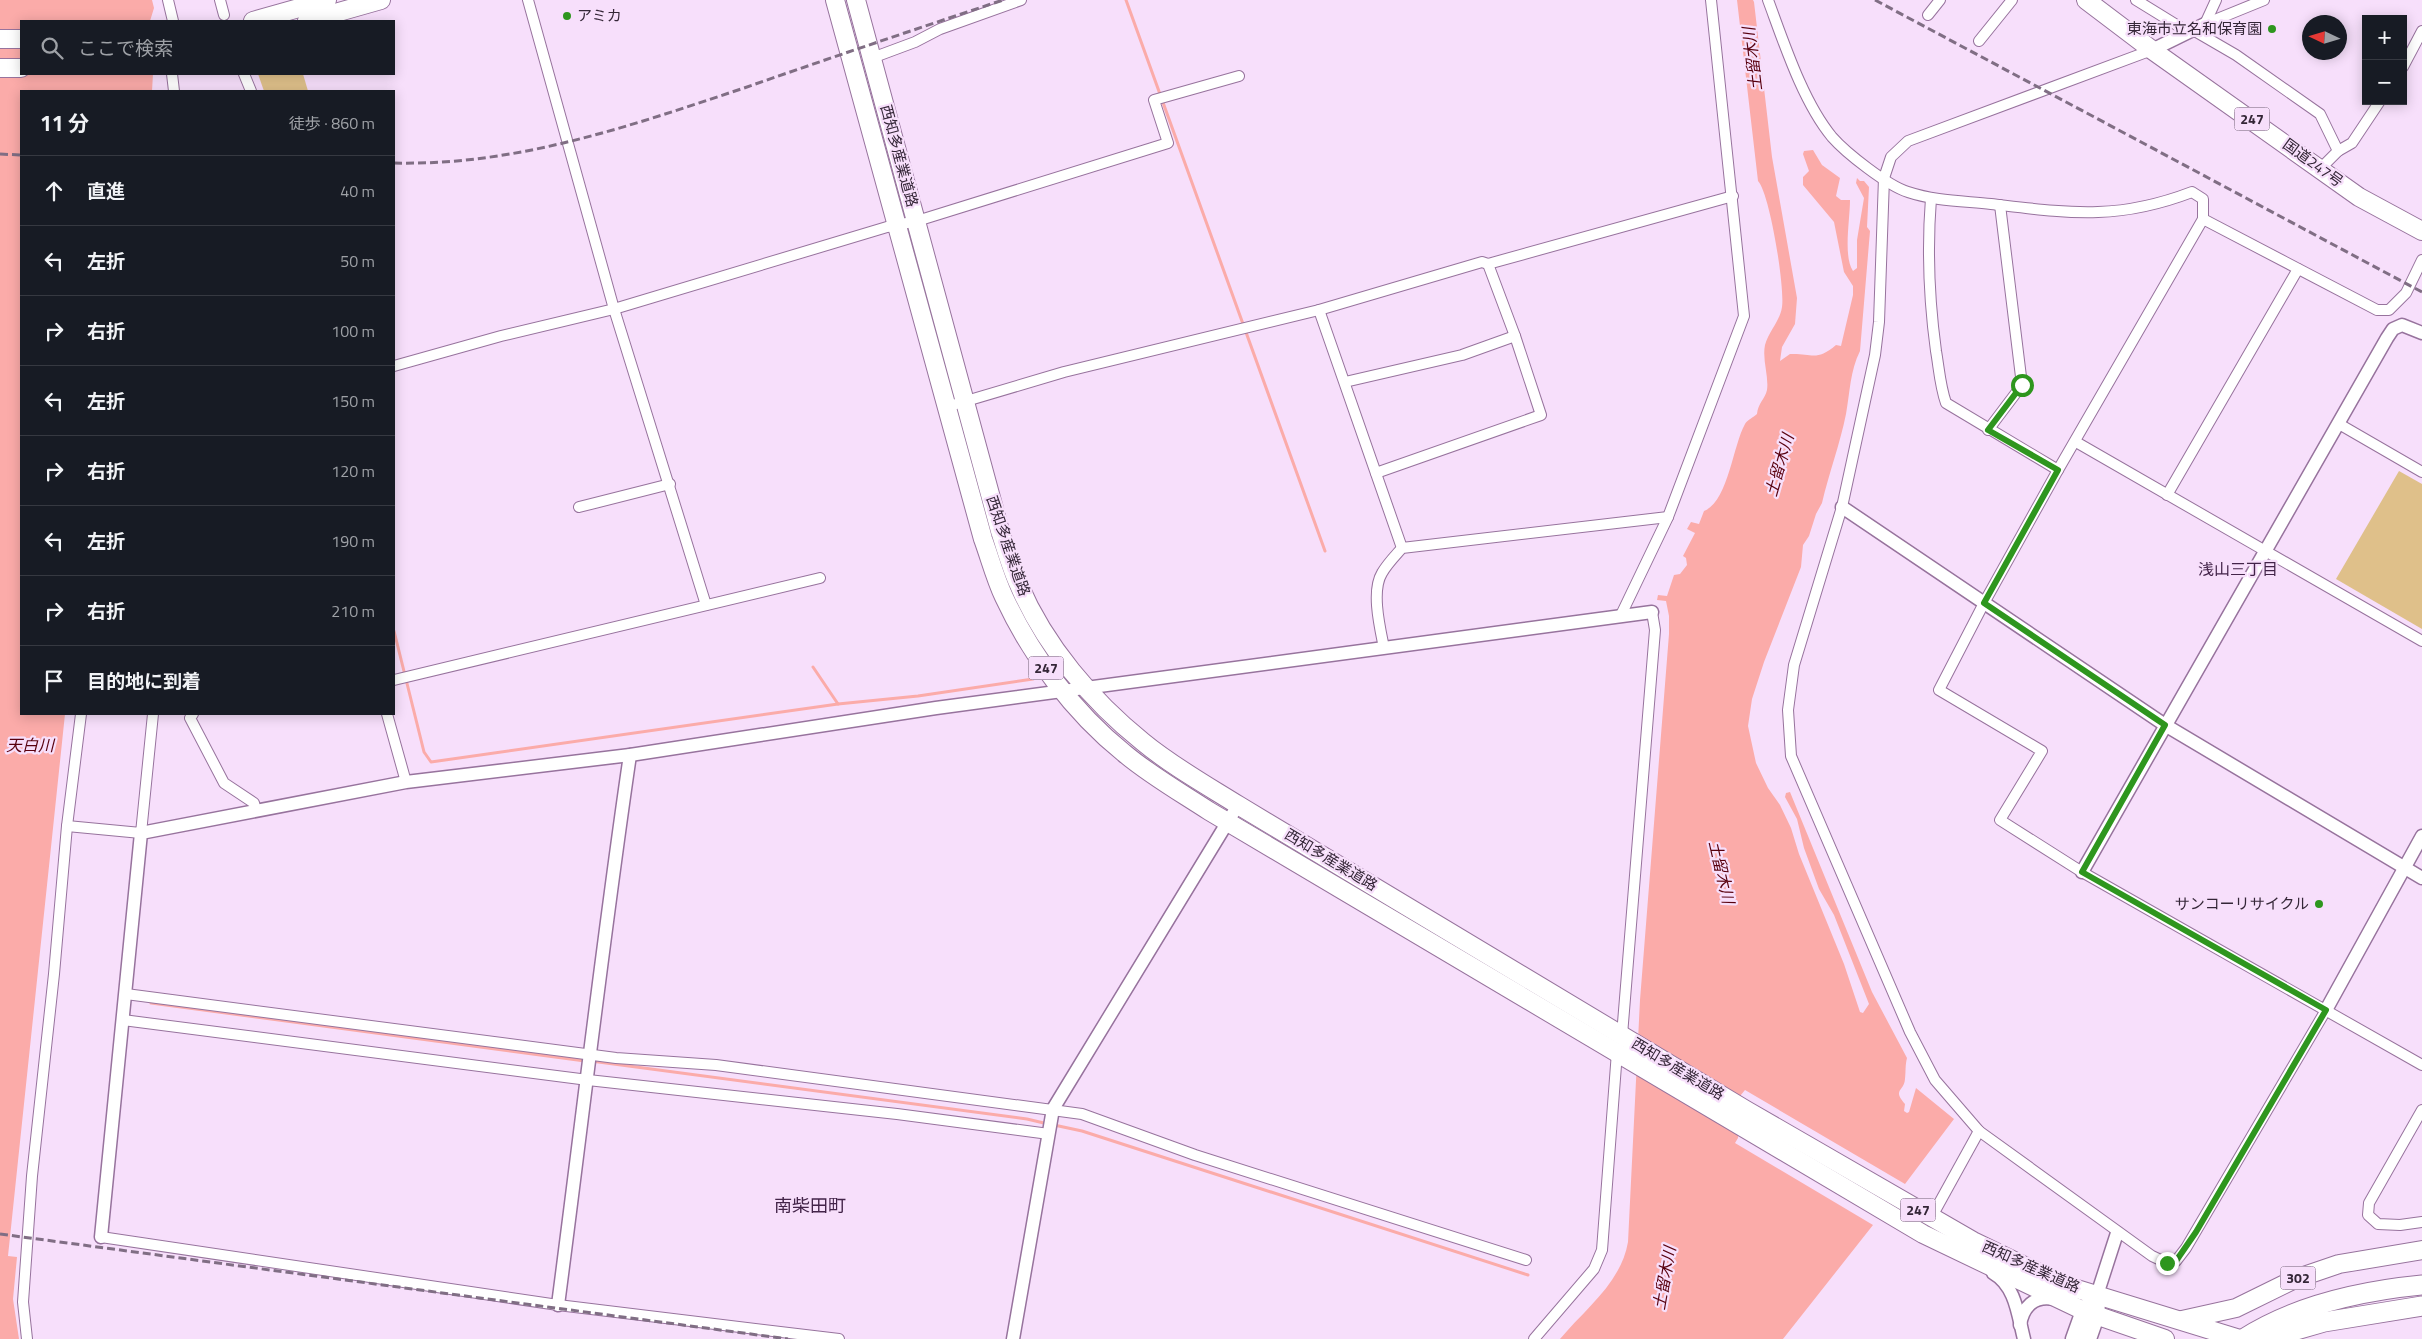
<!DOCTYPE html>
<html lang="ja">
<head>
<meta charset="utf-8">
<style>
  :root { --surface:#171b24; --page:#20242c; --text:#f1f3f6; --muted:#9ea1a6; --line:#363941 }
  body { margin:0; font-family:"Titillium Web","Noto Sans JP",sans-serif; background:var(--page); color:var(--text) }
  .controls { position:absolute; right:15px; top:15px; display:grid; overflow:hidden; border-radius:0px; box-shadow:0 2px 12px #0003 }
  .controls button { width:45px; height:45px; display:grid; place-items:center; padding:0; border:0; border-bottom:1px solid var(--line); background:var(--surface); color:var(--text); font:25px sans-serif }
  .compass { position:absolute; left:2302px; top:15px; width:45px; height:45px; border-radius:50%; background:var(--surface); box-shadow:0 2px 12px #0003; rotate:274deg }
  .stop { position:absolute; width:15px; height:15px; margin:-11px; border:4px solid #2e961e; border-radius:50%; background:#fff }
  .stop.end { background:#2e961e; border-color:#fff; box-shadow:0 1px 5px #0008 }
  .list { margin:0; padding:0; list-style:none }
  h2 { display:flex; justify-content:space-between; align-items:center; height:65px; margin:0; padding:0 20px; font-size:21px }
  h2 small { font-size:16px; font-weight:400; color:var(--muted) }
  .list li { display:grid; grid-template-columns:32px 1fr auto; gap:15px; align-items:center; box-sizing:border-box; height:70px; padding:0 20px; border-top:1px solid var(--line) }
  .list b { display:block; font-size:19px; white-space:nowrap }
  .list em { font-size:16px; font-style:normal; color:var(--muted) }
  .icon { flex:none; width:28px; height:28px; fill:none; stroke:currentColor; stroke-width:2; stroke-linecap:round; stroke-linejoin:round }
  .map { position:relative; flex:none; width:2422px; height:1339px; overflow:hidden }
  .search { position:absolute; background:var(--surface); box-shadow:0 2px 12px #0003; left:20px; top:20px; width:375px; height:55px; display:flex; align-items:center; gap:12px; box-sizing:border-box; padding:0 18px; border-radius:0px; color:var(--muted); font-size:19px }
  .panel { position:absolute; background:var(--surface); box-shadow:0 2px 12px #0003; left:20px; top:90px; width:375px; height:625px; border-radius:0px }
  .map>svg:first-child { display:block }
</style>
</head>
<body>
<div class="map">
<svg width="2422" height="1339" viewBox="0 0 2422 1339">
  <rect width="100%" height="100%" fill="#f7dffb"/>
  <g fill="#dfc08a">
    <polygon points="258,74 303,74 308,91 264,91"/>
    <polygon points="2399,471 2422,484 2422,629 2336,579"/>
  </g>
  <g fill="#fbaba9">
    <polygon points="0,0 152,0 154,8 150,21 21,21 21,74 153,74 152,91 21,91 21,714 65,714 8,1256 17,1257 13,1299 19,1339 0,1339"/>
    <path d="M1737 0H1753L1754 2 1772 157 1797 298 1795 324 1782 347 1780 361 1790 354C1812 353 1816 362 1836 345L1841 346 1853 295V286L1844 272 1834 222 1803 185V177L1809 171 1803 154 1804 151 1813 150 1822 165 1840 178 1836 196 1841 200H1850C1850 220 1843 256 1853 271L1857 268V240L1864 198 1856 183 1857 178 1860 181H1864L1869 187 1867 227 1870 231 1860 351C1850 371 1850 392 1846 414 1840 444 1829 473 1822 503L1816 514 1809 536 1803 545 1801 567 1764 662 1752 699 1748 726 1756 763 1768 788 1780 805 1791 828 1799 854 1844 964 1860 1012 1863 1013 1869 1004 1834 915 1819 889 1804 848 1797 819 1785 797 1786 793 1790 792 1872 992 1907 1058C1905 1066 1906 1070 1905 1079 1904 1092 1892 1089 1905 1104L1904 1111 1907 1113 1909 1112 1916 1088 1954 1119 1905 1184 1745 1090 1740 1096 1738 1138 1735 1143 1873 1225 1783 1339H1560C1585 1309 1621 1283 1628 1242L1640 1000 1669 634V616L1666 601 1657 600 1658 595 1667 596 1674 575 1680 574 1687 565 1686 558 1683 556 1695 533 1687 529 1691 522 1699 524 1704 511C1728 502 1733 445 1745 424 1748 419 1753 418 1757 414 1758 403 1765 399 1767 390 1769 376 1762 360 1765 345 1769 331 1780 321 1782 307 1785 288 1770 194 1758 181Z"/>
  </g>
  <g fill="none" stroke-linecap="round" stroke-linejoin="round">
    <g stroke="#fbaba9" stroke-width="3">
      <polyline points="1126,0 1325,551"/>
      <polyline points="394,631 424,752 431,762 838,704"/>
      <polyline points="813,667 838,704 918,696 1033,679"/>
      <polyline points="151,1003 585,1061"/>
      <polyline points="591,1061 1027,1119 1048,1124"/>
      <polyline points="1054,1125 1082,1131 1528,1275"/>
    </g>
    <g stroke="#97739d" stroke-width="12">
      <g id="minor">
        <polyline points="168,0 173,21"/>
        <polyline points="220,0 224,15"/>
        <polyline points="528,0 614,309 706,605"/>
        <path d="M1768 0C1784 43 1803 102 1832 137 1846 153 1888 186 1908 192 1935 201 1963 201 1991 204 2069 213 2116 221 2192 192L2203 199V219L2058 470 1984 603 1939 690 2042 751 2000 820 2082 872 2422 1065"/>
        <polyline points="2136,0 2188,32"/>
        <polyline points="1928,15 1940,0"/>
        <polyline points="2205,24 2264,0"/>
        <polyline points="2205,24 2216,0"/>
        <polyline points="2193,30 2236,55 2320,114 2338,151"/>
        <polyline points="1979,41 2012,0"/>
        <polyline points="2152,50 1908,141 1891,157 1884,178 1879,322 1875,355 1842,507 1794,665 1788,710 1791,756 1910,1032 1935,1080 1979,1131 2152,1256 2167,1263 2176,1261 2186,1248 2326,1010"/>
        <polyline points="872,58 915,42 940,29 1021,0"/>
        <polyline points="2403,67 2422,31"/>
        <polyline points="172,74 174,91"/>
        <polyline points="244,74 251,91"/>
        <polyline points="2321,168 2338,151 2352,143 2380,101"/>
        <path d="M1931 198C1927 249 1929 300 1936 351 1939 368 1940 386 1946 403L2058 470"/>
        <polyline points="2203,219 2377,310 2389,310 2406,293 2422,260"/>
        <polyline points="1319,310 1402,548"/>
        <polyline points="394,366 501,336 614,309 887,227 917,221 1168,143 1154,100 1239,76"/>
        <polyline points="1345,382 1462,355 1515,336"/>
        <polyline points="946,407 1064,372 1319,310 1482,262 1488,264 1733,196"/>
        <polyline points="2339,424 2422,472"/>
        <polyline points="1988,430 2022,385 2000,205"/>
        <polyline points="2076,442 2422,641"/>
        <polyline points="1376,473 1541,415 1515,336 1488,264"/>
        <polyline points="2167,495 2298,269"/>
        <polyline points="579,507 670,484"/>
        <polyline points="1620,617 1668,517 1744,316 1711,0"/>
        <path d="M1384 648C1380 628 1371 591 1382 573 1387 564 1395 556 1402 548L1668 517"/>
        <polyline points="394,680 820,578"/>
        <polyline points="193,714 190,718 224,783 254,803 256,810"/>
        <polyline points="387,714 406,782"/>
        <polyline points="67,826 141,833 153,714"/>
        <polyline points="126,994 616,1058 716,1065 1082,1114 1195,1155 1526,1260"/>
        <polyline points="123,1020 588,1080 897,1114 1049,1134"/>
        <polyline points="1622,1035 1655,630 1652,612"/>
        <polyline points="2422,1110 2369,1203 2368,1215 2378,1224 2400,1225 2422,1222"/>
        <polyline points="1931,1218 1979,1131"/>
        <polyline points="101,1237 558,1305 839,1339"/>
        <polyline points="27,1339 23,1302 32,1176 54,974 67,826 81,714"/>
        <polyline points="1534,1339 1594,1269 1602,1250 1617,1052"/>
      </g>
    </g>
    <g stroke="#97739d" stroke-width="15">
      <g id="tertiary">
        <polyline points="2152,50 2205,24"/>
        <polyline points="1842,507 2165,725 2422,878"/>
        <polyline points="2082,872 2387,338 2393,329 2402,325 2422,333"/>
        <polyline points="2326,1010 2422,836"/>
        <polyline points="101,1237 141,833 406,782 630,755 936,708 1652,612"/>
        <path d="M1993 1273C2016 1286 2018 1316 2024 1339"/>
        <polyline points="2097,1295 2117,1233"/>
        <path d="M558 1305C582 1122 603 938 630 755"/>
        <path d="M2020 1325C2023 1307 2034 1295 2054 1299"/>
        <polyline points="1013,1339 1053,1109 1238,805"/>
      </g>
    </g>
    <g stroke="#97739d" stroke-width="19">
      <g id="primary">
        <polyline points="2074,1339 2084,1311 2097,1295"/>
        <polyline points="2088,1339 2096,1316 2097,1302"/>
      </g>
    </g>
    <g stroke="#97739d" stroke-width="20">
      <g id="trunk">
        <path d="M835 0 983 539C990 558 995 578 1004 597 1031 655 1073 712 1124 753 1150 775 1180 792 1209 811L1923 1234 2084 1311 2165 1339"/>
        <path d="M856 0 1000 531C1006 549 1011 568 1019 585 1045 646 1092 701 1143 742 1172 766 1206 785 1238 805L1746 1110 1973 1241 2064 1285 2240 1339"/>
        <polyline points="2086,0 2152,50 2359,197 2422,231"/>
        <polyline points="253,21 327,0"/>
        <polyline points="307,21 381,0"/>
        <polyline points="0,39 21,39"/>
        <polyline points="0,68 21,68"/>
        <polyline points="2182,1320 2236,1308 2295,1279 2339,1264 2422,1250"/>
      </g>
    </g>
    <g stroke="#97739d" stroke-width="21">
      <g id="motorway">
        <path d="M2243 1339C2296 1305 2360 1291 2422 1285"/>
        <polyline points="2265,1339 2324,1322 2422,1306"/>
      </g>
    </g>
    <use href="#minor" stroke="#fff" stroke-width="10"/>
    <use href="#tertiary" stroke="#fff" stroke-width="12"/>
    <use href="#primary" stroke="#fff" stroke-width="16"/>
    <use href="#trunk" stroke="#fff" stroke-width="18"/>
    <use href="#motorway" stroke="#fff" stroke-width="19"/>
    <g stroke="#806e84" stroke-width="3" stroke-dasharray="8 4" stroke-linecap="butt">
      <polyline points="1875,0 2422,292"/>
      <polyline points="0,154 21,155"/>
      <path d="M394 163C516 166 630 126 744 88 830 58 916 29 1003 0"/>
      <polyline points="0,1234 788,1339"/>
    </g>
  </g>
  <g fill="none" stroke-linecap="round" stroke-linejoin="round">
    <polyline stroke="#2e961e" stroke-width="6" points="2022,385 1988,430 2058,470 1984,603 2165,725 2082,872 2326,1010 2196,1232 2176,1261 2167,1263"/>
  </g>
  <g fill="#2e961e" stroke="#f7dffb" stroke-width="2">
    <circle cx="567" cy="16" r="5"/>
    <circle cx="2272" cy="29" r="5"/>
    <circle cx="2319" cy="904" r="5"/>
  </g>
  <g text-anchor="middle" stroke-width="4.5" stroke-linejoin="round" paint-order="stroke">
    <g fill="#f7dffb" stroke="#6e5e72" stroke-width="1">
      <rect x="2234.5" y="107.5" width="35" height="23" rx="4"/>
      <rect x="1028.5" y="656.5" width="35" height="23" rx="4"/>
      <rect x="1900.5" y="1198.5" width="35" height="23" rx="4"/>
      <rect x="2280.5" y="1266.5" width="35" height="23" rx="4"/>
    </g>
    <g font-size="14" font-weight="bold" fill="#342637">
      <text x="2252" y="124">247</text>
      <text x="1046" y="673">247</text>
      <text x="1918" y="1215">247</text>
      <text x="2298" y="1283">302</text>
    </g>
    <g font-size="15" fill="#342637" stroke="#f7dffb" text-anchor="end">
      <text x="577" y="21" text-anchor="start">アミカ</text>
      <text x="2262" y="34">東海市立名和保育園</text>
      <text x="2309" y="909">サンコーリサイクル</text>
    </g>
    <g font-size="15" fill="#342637" stroke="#f7dffb">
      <text transform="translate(899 156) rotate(75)" y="5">西知多産業道路</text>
      <text transform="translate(2313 163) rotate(36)" y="5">国道247号</text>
      <text transform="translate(1008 546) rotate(71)" y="5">西知多産業道路</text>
      <text transform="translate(1331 860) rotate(31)" y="5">西知多産業道路</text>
      <text transform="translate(1678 1069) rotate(31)" y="5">西知多産業道路</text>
      <text transform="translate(2031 1267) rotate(24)" y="5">西知多産業道路</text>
    </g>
    <g font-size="16" font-style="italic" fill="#58000e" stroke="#f7dffb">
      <text transform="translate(1752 59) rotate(-97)" y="6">土留木川</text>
      <text transform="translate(1779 465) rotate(-74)" y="6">土留木川</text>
      <text x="30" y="751">天白川</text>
      <text transform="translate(1722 872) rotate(77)" y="6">土留木川</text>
      <text transform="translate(1664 1278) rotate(-80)" y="6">土留木川</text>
    </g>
    <g font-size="16" fill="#432449" stroke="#f7dffb">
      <text x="2238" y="575">浅山三丁目</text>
    </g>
    <g font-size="18" fill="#432449" stroke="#f7dffb">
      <text x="810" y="1212">南柴田町</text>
    </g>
  </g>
</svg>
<div class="controls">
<button>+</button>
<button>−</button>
</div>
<svg class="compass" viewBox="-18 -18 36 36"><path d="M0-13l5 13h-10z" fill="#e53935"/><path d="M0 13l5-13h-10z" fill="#9ea1a6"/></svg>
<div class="stop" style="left:2022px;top:385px"></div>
<div class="stop end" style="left:2167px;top:1263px"></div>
<div class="search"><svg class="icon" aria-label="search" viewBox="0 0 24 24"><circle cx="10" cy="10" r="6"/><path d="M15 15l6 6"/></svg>ここで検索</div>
<section class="panel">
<h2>11 分<small>徒歩 · 860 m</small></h2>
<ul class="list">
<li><svg class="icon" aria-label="ahead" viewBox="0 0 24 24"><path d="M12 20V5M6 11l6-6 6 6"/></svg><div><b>直進</b></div><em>40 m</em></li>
<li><svg class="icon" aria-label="left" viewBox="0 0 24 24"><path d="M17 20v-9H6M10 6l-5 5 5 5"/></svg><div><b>左折</b></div><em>50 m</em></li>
<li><svg class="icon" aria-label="right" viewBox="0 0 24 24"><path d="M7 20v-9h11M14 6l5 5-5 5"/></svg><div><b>右折</b></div><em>100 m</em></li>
<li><svg class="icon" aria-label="left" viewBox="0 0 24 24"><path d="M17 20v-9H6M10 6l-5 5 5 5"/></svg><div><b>左折</b></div><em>150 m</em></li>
<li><svg class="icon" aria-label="right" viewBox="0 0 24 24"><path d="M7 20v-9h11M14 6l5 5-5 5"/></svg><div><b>右折</b></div><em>120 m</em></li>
<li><svg class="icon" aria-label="left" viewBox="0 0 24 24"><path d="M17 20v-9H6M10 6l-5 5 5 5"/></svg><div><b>左折</b></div><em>190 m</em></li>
<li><svg class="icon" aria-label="right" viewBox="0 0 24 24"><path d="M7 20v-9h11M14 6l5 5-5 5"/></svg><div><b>右折</b></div><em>210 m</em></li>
<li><svg class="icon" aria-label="arrive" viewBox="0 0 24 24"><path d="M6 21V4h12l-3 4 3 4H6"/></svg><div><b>目的地に到着</b></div></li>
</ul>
</section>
</div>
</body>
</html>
